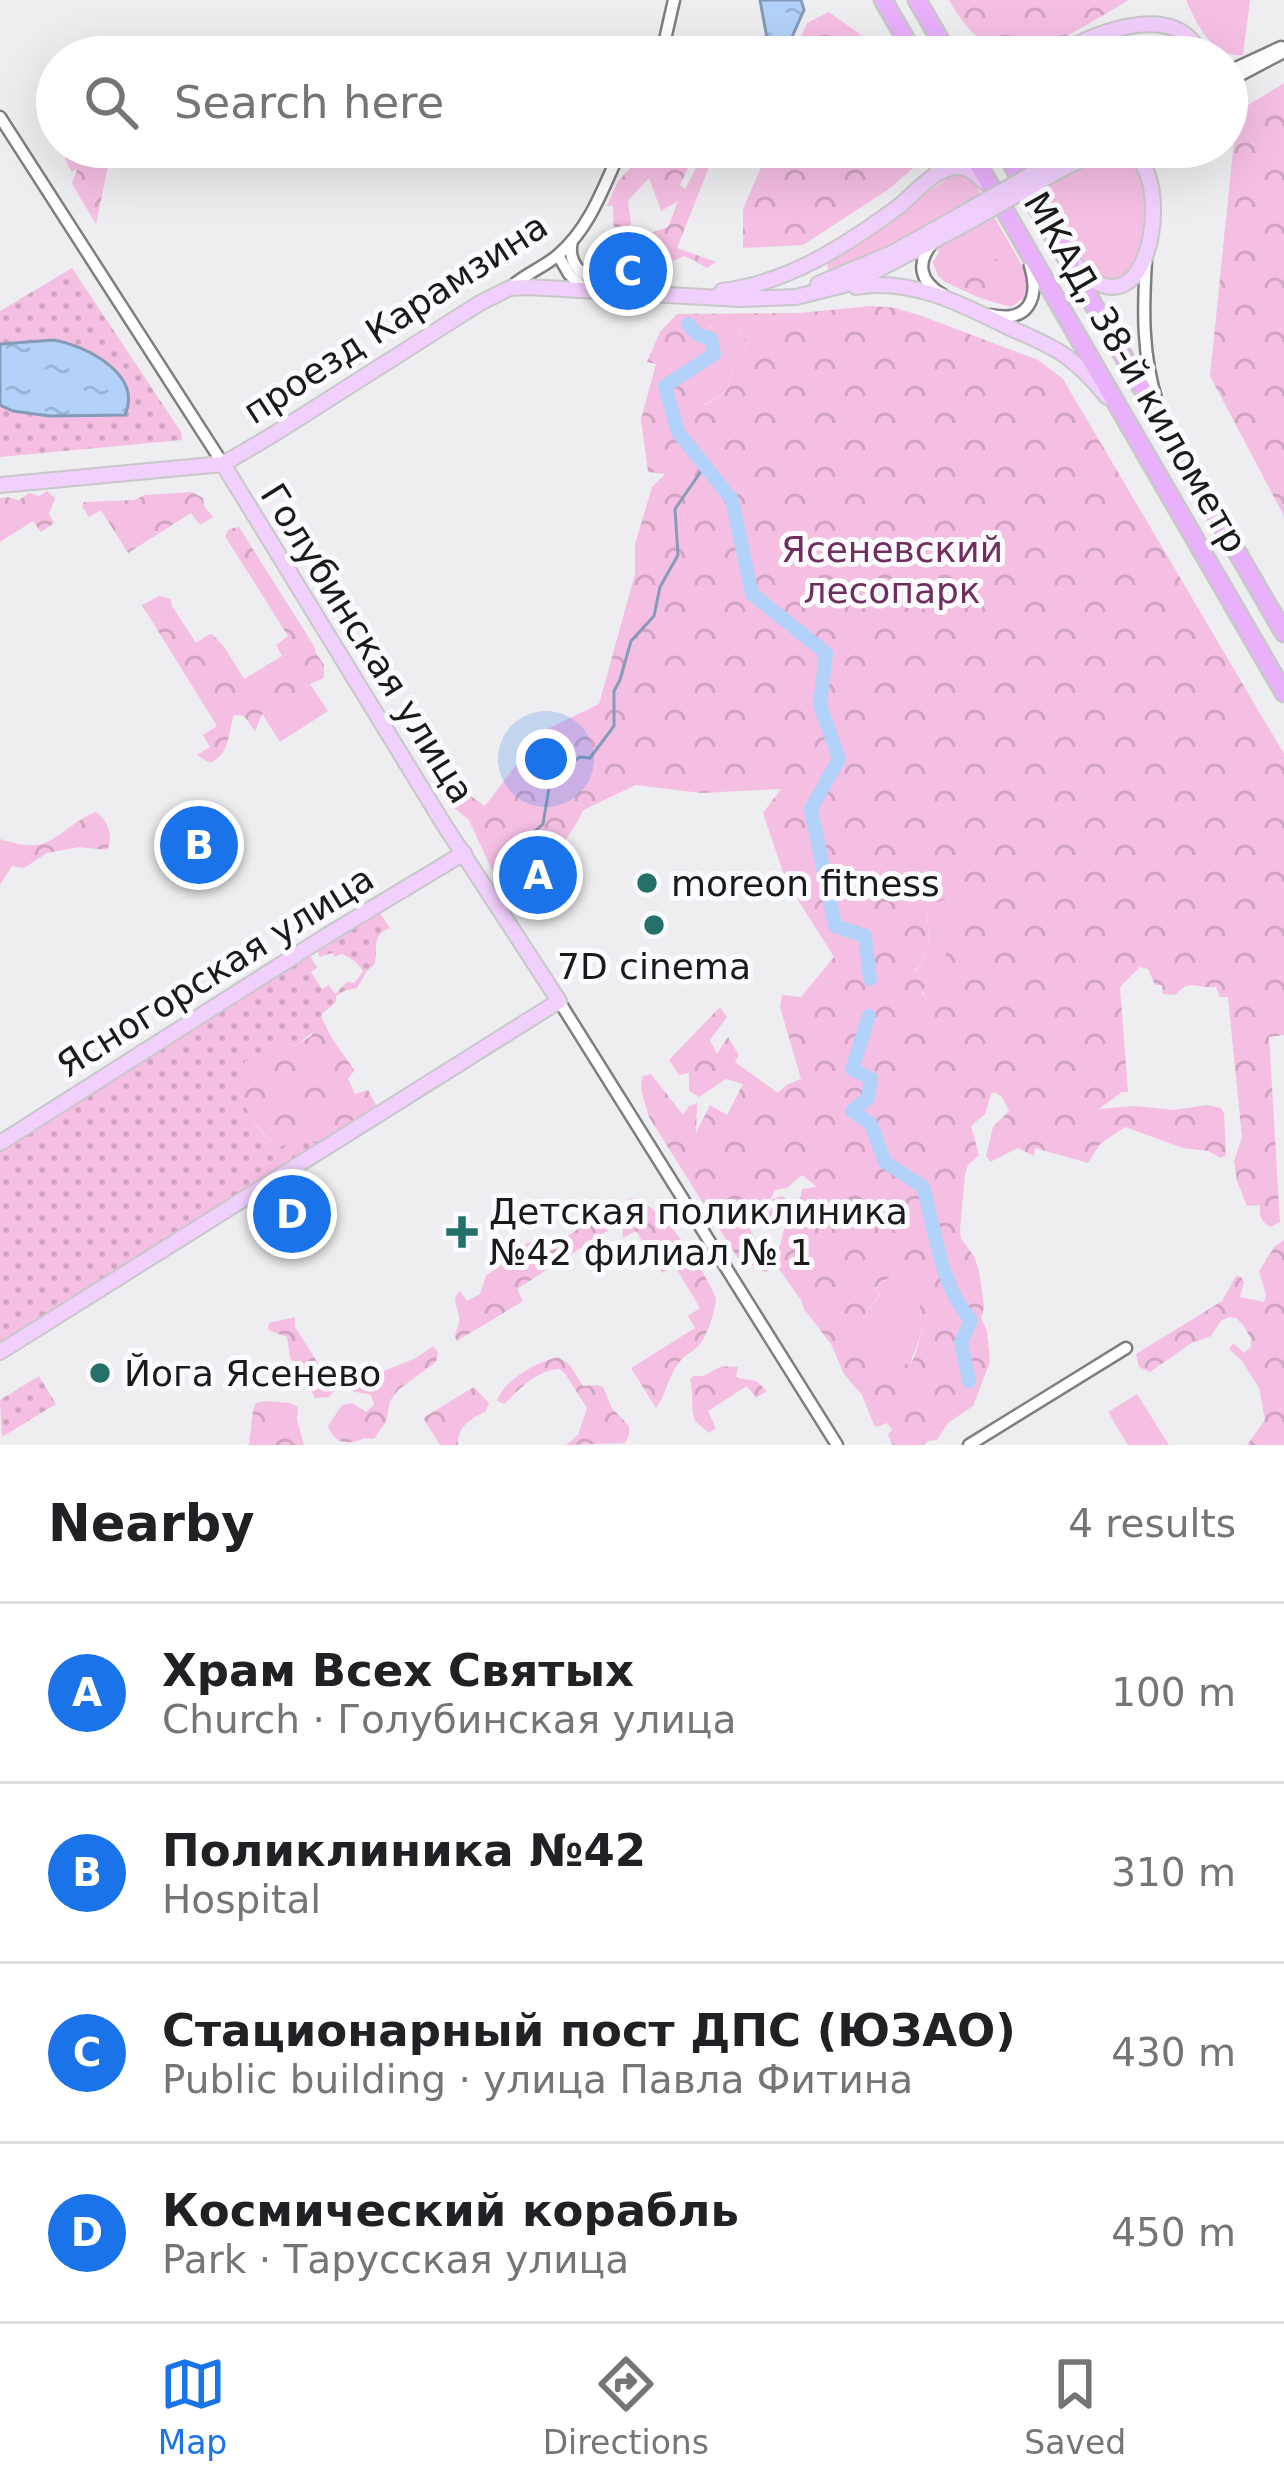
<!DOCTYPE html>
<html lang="en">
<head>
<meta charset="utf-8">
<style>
  :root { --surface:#fff; --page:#f6f6f6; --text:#202124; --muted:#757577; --line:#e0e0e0; --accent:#1a73e8 }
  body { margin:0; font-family:"DejaVu Sans",sans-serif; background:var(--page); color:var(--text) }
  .you { position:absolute; left:546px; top:759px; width:42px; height:42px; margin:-30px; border:9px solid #fff; border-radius:50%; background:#1a73e8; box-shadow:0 0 0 18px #1a73e833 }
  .badge { display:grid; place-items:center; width:78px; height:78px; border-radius:50%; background:var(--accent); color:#fff; font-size:39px; font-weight:700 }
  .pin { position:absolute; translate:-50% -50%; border:6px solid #fff; box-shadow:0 3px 12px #0006 }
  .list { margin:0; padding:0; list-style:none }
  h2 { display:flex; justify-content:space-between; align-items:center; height:156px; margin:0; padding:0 48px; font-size:51px }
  h2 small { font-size:39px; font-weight:400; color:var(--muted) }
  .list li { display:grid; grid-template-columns:78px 1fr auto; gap:36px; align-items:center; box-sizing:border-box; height:180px; padding:0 48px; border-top:3px solid var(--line) }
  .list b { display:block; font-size:45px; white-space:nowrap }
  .list p { margin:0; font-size:39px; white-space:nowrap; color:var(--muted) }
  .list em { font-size:39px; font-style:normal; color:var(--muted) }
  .icon { flex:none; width:66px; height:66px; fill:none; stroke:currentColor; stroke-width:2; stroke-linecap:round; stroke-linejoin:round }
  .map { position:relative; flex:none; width:1284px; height:1445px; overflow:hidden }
  .search { position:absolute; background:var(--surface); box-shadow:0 12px 48px #0002; left:36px; right:36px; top:36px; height:132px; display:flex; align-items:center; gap:30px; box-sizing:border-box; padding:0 42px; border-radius:66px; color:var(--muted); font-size:45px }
  .sheet { height:876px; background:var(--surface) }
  nav { display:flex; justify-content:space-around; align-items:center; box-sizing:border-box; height:168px; border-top:3px solid var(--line); background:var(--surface); font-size:33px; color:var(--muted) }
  nav a { display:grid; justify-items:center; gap:6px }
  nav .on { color:var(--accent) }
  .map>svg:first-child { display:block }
</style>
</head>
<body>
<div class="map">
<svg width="1284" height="1445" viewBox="0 0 1284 1445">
  <defs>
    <pattern id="forest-crowns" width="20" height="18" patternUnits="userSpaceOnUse" patternTransform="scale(3)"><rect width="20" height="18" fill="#f5bfe3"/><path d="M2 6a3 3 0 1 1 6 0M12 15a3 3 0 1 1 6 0" fill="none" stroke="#d1a4c2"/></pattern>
    <pattern id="park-dots" width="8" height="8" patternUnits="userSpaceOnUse" patternTransform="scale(3)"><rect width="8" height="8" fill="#f5bfe3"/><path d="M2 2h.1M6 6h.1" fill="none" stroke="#d1a4c2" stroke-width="1.8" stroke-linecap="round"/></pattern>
    <pattern id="water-ripples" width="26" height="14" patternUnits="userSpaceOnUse" patternTransform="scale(3)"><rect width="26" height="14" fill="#b2d2fa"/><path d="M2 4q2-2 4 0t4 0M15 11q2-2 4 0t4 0" fill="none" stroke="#98b4d6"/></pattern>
  </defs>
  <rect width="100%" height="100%" fill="#eeedf0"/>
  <g fill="#f5bfe3">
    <path d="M1186 0H1250L1243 55C1213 58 1197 25 1186 0Z"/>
    <path d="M1017 147H1071L1053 154 1065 175C1117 136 1149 159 1144 221 1143 233 1144 248 1139 259 1135 268 1126 274 1120 281 1113 280 1106 280 1101 277 1074 263 1033 176 1017 147Z"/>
    <polygon points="957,172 968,176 974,182 1027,274 1030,284 1026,299 1022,299 1011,307 980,298 985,291 962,271 941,271 938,276 933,262 939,252 936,248 976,227 963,204 888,249 829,272 827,265 838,255"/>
    <path d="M714 325 738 329 744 337 747 360 734 364C729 391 726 395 701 406L693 390 706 358 692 339Z"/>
    <polygon points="310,684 328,711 280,742 262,714"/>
    <path d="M954 895 955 909 945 922C947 952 950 980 929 1004L914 974 929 949 927 905Z"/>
    <path d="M910 1266 921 1312 920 1318 913 1321 923 1328 909 1367C889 1353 867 1342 863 1317L881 1293 875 1290 881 1282Z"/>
    <polygon points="1137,1394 1169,1445 1128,1445 1108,1412"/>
  </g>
  <g fill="url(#forest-crowns)" fill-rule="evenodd">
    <path d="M949 0H1129L1033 56C994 60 966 31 949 0Z"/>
    <polygon points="829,12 879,48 885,57 792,57 807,23"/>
    <polygon points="1284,83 1284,516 1210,376 1237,112"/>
    <polygon points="76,147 112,147 96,224 72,184 77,169 71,171 65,159"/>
    <polygon points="642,147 687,147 691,162 680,185 685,189 707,147 717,147 677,248 716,262 707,268 685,256 667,263 650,233 668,227 678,201 661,211 649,178 628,201 631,224 614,236 613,206 607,206 618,181 636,162"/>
    <polygon points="766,147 924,147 914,167 889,189 803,245 743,248 743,209 766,156"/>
    <polygon points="986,249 999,262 1014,297 1010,302 1002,302 985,291 980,298 945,282 938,276 941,271 961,270 960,253"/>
    <path d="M871 306 895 308 922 316 1038 360 1063 379 1284 754V1035L1269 1037 1280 1222 1271 1227C1261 1223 1259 1215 1260 1205L1247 1206 1237 1181 1234 1161 1242 1137 1228 997H1220L1216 987C1200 989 1187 978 1176 995L1163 994 1162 985H1155L1148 969 1140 967 1120 987 1128 1092H1122L1099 1109 1134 1106 1174 1110 1207 1105 1221 1108 1224 1113 1226 1155 1221 1158 1208 1151 1183 1148 1125 1127 1100 1144 1088 1163 1035 1148 1034 1156 1018 1148 990 1162 986 1156 993 1127 1009 1111 1002 1097 995 1092 991 1094 985 1114 971 1126 979 1155 968 1165 965 1174 960 1230 961 1239 974 1256 979 1271 984 1307 981 1318 987 1331 990 1362 973 1406 948 1423 937 1440 928 1441 924 1445H893L888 1435 892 1430 887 1423 877 1427 874 1425 862 1395 844 1374 831 1344 804 1309 801 1300 776 1265H772L770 1270 764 1272C757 1265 746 1266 737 1257L649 1117C646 1104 638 1089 643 1076L651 1074 683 1115 689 1106 697 1103 696 1133 710 1105 727 1115 743 1084 726 1079 699 1097 689 1091V1073L679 1075 669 1060 720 1007 727 1017 710 1040 717 1054 728 1037 739 1055 735 1062 778 1093 786 1085 801 1079 780 1007 782 995 801 997 834 957 786 881 763 813 781 789 701 793 636 785 583 810C574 832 549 868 523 861L517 879H496L469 820 453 807 423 763 485 806 541 732 599 704 635 574V544L652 487 665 474 648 472 641 419 656 364 647 362 660 332 677 314 799 313ZM713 325 726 335 739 329 744 337 747 359 734 364C729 391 727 395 702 406L693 390 706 358 705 347 693 339ZM954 896 955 909 944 922C947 951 950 980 929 1003L922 992 930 975 914 973 929 949 927 906ZM802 1175 817 1187 802 1189 799 1206 814 1213 815 1219 808 1222 786 1221 780 1246 775 1253 756 1241 744 1216 753 1210 764 1215 768 1210 772 1223 783 1215 782 1206 789 1209 794 1203 782 1196 770 1200 775 1190 787 1188ZM910 1267 921 1312 920 1318 911 1321 923 1328 914 1358 909 1366C889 1353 867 1342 863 1317L881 1292 875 1289 881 1282Z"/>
    <polygon points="47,491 55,498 49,514 54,523 41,532 33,521 0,542 0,498 7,497 19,500 29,493 39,496"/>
    <polygon points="192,492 203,498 204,506 213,517 200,525 191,513 128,553 101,510 89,517 82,506 84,502 134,500 145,495"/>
    <path d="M239 527 314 646 316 653 324 665V678L310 684 262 714 255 731 244 716 234 715C227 732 232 753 210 763L197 755 210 747 203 735 217 726 142 605 159 596 171 599 172 606 196 643 210 634 213 635 225 648 244 679 282 656 276 645 288 636 225 536 229 529Z"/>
    <path d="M95 812C108 818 114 838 107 850L79 847 47 853 24 868 12 866 0 885V839C54 857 52 832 95 812Z"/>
    <path d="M321 1017C324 1022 326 1027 329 1033 335 1045 347 1057 354 1071L348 1079 355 1094 368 1090 377 1107 319 1145 279 1148C258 1132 227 1092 243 1064 250 1054 264 1047 274 1040L295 1046 311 1036Z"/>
    <path d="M629 1198C662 1201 703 1269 716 1298 715 1311 708 1334 700 1344 694 1352 683 1355 678 1364 668 1377 666 1395 656 1408L631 1368 695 1328 688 1316 700 1308 675 1266 662 1273 636 1231 623 1238 622 1211Z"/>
    <path d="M613 1205 616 1206 613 1215 615 1226 517 1289 523 1301 457 1341 455 1336C457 1329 460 1323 459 1316 457 1305 451 1300 460 1291L467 1301 480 1294 486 1275C506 1266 513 1246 534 1241L547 1254 562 1240Z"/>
    <polygon points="1284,1240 1284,1445 1247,1445 1265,1420 1259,1388 1242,1361 1229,1349 1233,1343 1244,1353 1251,1347 1251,1339 1244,1326 1236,1318 1229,1317 1221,1321 1211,1336 1190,1344 1150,1372 1139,1367 1136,1354 1222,1301 1236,1276 1241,1277 1244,1282 1240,1297 1264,1302 1266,1295 1259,1271 1275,1246"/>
    <polygon points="295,1317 295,1327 335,1390 329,1397 315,1398 311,1390 318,1380 305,1379 290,1357 287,1337 268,1330 269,1323"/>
    <path d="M433 1346 438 1352 436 1362 398 1390 390 1401 386 1422 374 1439 365 1438C349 1445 335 1445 328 1426L342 1405 352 1403 366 1412 374 1405 371 1395 347 1390 344 1389 346 1383 370 1381 384 1371 416 1358Z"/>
    <path d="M558 1357 570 1365 583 1386 597 1385 603 1387 612 1408 629 1426V1435L625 1443 566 1445 578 1435 587 1408 566 1375 560 1369C539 1369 518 1389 505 1404L497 1401C505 1379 535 1363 558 1357Z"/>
    <path d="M722 1366 738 1367 736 1376 738 1378 756 1381 767 1391 756 1398 747 1386 708 1411 716 1428 709 1433 695 1421C690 1406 694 1393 690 1379L693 1376H703Z"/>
    <path d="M474 1387 489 1403 486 1411C471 1419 457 1426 458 1445H440L423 1418Z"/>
    <polygon points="266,1401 290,1403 298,1407 297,1420 304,1445 249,1445 253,1410 256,1403"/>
  </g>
  <g fill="url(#park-dots)">
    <polygon points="72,268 181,432 182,440 0,457 0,311"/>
    <path d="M379 912 390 928C371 935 378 947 375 964L367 971 357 988 344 991 336 996V1002L323 1013 318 1028 295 1046 274 1040 261 1067 246 1060C229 1091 253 1129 279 1148L299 1136 319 1145 0 1346V1150L310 956 317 968 311 972 322 989 329 985 335 994 347 982 354 983 363 972C360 964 349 956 341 954L335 957 332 953 320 957 317 952Z"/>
    <polygon points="304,1189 325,1221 322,1235 259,1217"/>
    <polygon points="39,1376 56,1404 2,1437 0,1400"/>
  </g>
  <g fill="url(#water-ripples)" stroke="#859bb7" stroke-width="3">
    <polygon points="760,0 801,0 804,10 783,57 753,57 767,38"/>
    <path d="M54 340C86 346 143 374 125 415L50 416 13 411 0 405V344Z"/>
  </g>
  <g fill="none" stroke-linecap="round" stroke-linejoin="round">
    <polyline stroke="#859bb7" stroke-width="3" points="525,840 543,824 551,776 580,757 590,758 614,726 614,691 620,680 631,641 654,616 660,587 678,555 675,509 704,467"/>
    <g stroke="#b2d2fa" stroke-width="14">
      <polyline points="688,324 698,335 711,339 714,354 665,386 678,432 732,500 752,594 826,653 820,705 839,759 811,809 835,926 865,936 870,979"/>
      <path d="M869 1016 852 1069 871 1079 868 1098 852 1111 871 1124 885 1162 923 1187C936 1231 940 1286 971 1320L961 1342 969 1381"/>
    </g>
    <g stroke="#7f7e81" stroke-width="15">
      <g id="minor">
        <polyline points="661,57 674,0"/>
        <polyline points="1227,72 1281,47"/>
        <polyline points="1227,82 1284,52"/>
        <polyline points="0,117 223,464"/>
        <path d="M572 241C565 269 591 280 612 289"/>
        <path d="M933 242C916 263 919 281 943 295"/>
        <polyline points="558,255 569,274 585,289"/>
        <path d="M1146 260C1143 310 1142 354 1157 402"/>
        <path d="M510 288C524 274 543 268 558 255 591 227 604 185 622 147"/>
        <path d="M991 315C1028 323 1040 299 1030 266"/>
        <polyline points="559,1001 837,1445"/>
        <polyline points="969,1445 1126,1348"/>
      </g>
    </g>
    <g stroke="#c8c8c8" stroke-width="18">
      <g id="major">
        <path d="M1052 57C1101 29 1180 0 1201 57"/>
        <polyline points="1056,160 1080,147"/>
        <polyline points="1062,169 1106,147"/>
        <polyline points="935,175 944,161 947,147"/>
        <path d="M1074 263C1141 340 1170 210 1143 165 1138 156 1130 152 1122 147"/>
        <polyline points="818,284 892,253 960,215"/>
        <path d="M856 287C909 277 962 304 1008 327 1028 336 1049 344 1067 357 1082 368 1095 382 1107 397"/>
        <path d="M722 291C788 283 845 246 898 207 914 194 931 173 951 168 965 164 975 173 984 182"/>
        <polyline points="0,485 223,464 274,434 480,303 510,288 527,287 739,299 796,297 844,285 866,276 965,224"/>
        <polyline points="0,1143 326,936 464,853"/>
        <polyline points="0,1352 559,1001 443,823 223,464"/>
      </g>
    </g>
    <g stroke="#c8c8c8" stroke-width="21">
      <g id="highway">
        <polyline points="883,0 916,57"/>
        <polyline points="917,0 950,57"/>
        <polyline points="968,147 1284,693"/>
        <polyline points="1002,147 1284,633"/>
      </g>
    </g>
    <use href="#minor" stroke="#fff" stroke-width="10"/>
    <use href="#major" stroke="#f2d0fd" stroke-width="14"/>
    <use href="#highway" stroke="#e9b0fc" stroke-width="16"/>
    <g stroke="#c8c8c8" stroke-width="18" stroke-linecap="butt">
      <g id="major-bridge">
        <polyline points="960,215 1056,160"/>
        <polyline points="965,224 1062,169"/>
      </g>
    </g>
    <use href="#major-bridge" stroke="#f2d0fd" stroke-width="14"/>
  </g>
  <g fill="#26706b" stroke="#fbfafe" stroke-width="4.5">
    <circle cx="647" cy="883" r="12"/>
    <circle cx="654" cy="925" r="12"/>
    <path d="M456 1214h12v12h12v12h-12v12h-12v-12h-12v-12h12z"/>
    <circle cx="100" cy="1373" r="12"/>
  </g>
  <g text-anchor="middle" stroke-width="10" stroke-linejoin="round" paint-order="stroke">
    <g font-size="36" fill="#1b1a1b" stroke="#fbfafe">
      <text transform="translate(395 318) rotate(-33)" y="13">проезд Карамзина</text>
      <text transform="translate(1136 372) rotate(60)" y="13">МКАД, 38-й километр</text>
      <text transform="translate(368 643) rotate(58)" y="13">Голубинская улица</text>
      <text transform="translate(215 971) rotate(-32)" y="13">Ясногорская улица</text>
    </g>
    <g font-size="36" fill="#6f2e5e" stroke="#fbfafe">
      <text x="892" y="562">Ясеневский<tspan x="892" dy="41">лесопарк</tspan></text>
    </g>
    <g font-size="36" fill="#1b1a1b" stroke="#fbfafe" text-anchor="start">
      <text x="671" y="896">moreon fitness</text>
      <text x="654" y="979" text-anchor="middle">7D cinema</text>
      <text x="489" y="1224">Детская поликлиника<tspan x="489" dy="41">№42 филиал № 1</tspan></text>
      <text x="124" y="1386">Йога Ясенево</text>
    </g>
  </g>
</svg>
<div class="you"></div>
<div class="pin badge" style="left:538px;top:875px">A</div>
<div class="pin badge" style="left:199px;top:845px">B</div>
<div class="pin badge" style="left:628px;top:271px">C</div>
<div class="pin badge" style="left:292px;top:1214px">D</div>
<div class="search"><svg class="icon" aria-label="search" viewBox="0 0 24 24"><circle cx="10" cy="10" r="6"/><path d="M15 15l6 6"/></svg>Search here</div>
</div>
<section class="sheet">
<h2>Nearby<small>4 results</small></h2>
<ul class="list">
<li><span class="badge">A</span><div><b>Храм Всех Святых</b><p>Church · Голубинская улица</p></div><em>100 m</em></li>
<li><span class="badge">B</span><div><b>Поликлиника №42</b><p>Hospital</p></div><em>310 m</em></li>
<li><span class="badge">C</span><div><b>Стационарный пост ДПС (ЮЗАО)</b><p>Public building · улица Павла Фитина</p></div><em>430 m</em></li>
<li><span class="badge">D</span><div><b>Космический корабль</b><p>Park · Тарусская улица</p></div><em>450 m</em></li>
</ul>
</section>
<nav>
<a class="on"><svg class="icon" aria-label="map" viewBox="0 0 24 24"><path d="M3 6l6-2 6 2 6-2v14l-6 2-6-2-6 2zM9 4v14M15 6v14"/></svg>Map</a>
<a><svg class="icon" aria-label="directions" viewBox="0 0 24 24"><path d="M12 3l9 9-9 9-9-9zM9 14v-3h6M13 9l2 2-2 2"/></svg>Directions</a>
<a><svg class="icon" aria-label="saved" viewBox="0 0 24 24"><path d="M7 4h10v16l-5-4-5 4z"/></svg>Saved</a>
</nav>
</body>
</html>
